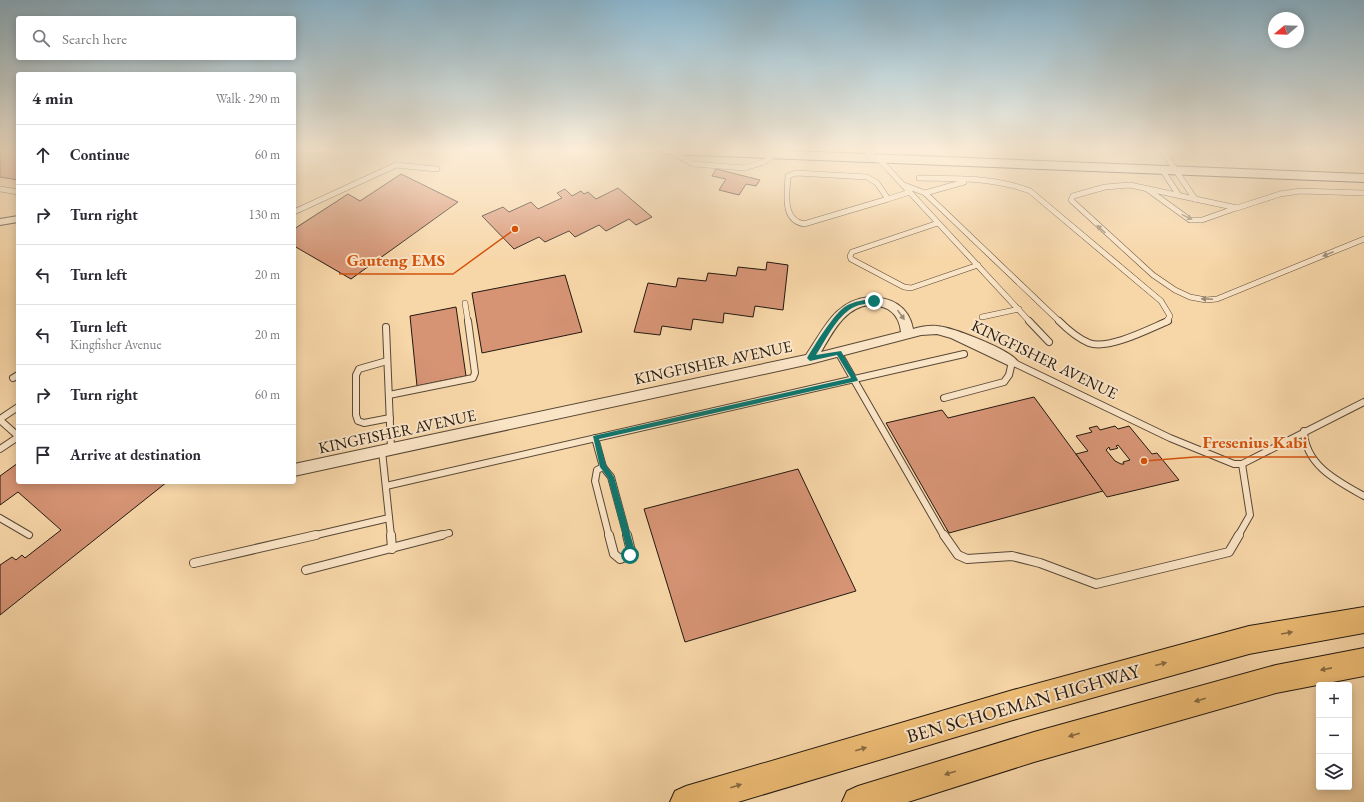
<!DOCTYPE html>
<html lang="en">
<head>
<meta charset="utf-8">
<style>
  :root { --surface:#fff; --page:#f2f2f3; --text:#2b2b33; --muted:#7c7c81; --line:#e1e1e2 }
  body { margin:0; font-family:"EB Garamond",serif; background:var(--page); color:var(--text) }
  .controls { position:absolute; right:12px; bottom:12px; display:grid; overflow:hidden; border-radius:4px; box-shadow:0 2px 10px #0003 }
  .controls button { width:36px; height:36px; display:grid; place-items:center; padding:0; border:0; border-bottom:1px solid var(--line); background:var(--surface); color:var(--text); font:20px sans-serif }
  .compass { position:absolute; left:1268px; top:12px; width:36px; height:36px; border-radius:50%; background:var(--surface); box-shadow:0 2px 10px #0003; rotate:251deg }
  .stop { position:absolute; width:12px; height:12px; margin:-9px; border:3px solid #0f766e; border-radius:50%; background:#fff }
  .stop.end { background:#0f766e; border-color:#fff; box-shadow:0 1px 4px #0008 }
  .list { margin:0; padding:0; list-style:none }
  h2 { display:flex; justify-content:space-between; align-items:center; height:52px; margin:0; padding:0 16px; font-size:17px }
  h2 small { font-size:13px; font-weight:400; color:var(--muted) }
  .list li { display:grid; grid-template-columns:26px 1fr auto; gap:12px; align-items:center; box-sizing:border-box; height:60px; padding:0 16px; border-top:1px solid var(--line) }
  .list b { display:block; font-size:15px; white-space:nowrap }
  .list p { margin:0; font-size:13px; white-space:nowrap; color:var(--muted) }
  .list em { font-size:13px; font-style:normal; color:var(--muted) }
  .icon { flex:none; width:22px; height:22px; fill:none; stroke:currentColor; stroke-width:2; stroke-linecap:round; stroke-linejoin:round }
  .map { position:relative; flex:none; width:1364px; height:802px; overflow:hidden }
  .search { position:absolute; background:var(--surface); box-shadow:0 2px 10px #0003; left:16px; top:16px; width:280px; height:44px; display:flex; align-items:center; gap:10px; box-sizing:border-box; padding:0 14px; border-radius:4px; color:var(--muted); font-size:15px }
  .panel { position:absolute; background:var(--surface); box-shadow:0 2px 10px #0003; left:16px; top:72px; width:280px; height:412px; border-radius:4px }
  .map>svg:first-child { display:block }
</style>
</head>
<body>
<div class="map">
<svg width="1364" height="802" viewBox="0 0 1364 802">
  <rect width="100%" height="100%" fill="#f7d6a8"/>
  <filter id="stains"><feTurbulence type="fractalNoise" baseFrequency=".005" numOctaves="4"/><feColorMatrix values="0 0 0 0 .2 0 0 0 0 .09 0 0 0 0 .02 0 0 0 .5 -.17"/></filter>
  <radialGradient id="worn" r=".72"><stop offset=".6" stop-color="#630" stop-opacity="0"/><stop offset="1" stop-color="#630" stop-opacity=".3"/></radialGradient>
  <g fill="#d69475" stroke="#231910" fill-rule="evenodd">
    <polygon points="0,150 18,150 18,180 0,177"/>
    <polygon points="716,169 760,180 756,186 746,184 739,195 719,190 726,179 712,176"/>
    <polygon points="401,174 458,202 351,279 294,246 294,229 348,194 360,201"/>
    <polygon points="618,188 652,217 636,225 629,219 606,231 599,225 575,237 569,231 545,242 539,237 514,249 482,216 503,207 509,212 531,202 538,209 562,198 557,193 565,189 572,196 581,191 584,194 588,192 596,199"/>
    <polygon points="767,262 788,265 783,310 755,306 753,317 724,313 723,323 693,319 691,330 662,326 660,335 634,332 648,283 676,287 678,278 706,281 708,273 736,276 738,267 766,270"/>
    <polygon points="565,275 582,332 482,353 472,293"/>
    <polygon points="456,307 466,376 417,386 410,316"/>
    <polygon points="1034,397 1103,491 949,533 886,423 942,410 948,418"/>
    <path d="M1097 426 1100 430 1115 426 1118 429 1129 426 1152 454 1157 453 1179 480 1107 497 1076 454 1088 451 1076 436 1092 432 1089 428ZM1118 445 1130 460 1123 462 1124 464H1121L1115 461 1106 450 1109 447 1110 450 1115 449 1118 448 1116 446Z"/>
    <polygon points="18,463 18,482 167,482 0,615 0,565 12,557 16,560 22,555 25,558 61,530 18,492 0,505 0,476"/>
    <polygon points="798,469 856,591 685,642 644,509"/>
  </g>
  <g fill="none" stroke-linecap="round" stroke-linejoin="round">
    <g stroke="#584836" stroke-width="6">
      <g id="lane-far2">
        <polyline points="668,150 694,164 744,168 764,162 773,155"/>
        <polyline points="1162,150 1195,199"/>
        <polyline points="879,159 1030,322"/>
        <polyline points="1163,171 1178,194"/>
        <path d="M796 173 867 177 877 183 888 199 804 224C782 220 787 194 788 176Z"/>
        <path d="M919 178C956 179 995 177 1030 191L1161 301 1170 316 1166 322"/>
        <polyline points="904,185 925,193 1060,322"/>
        <polyline points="0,189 18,192"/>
        <polyline points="1147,189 1190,220 1202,220 1236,208"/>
        <polyline points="925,193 964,182"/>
        <polyline points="1364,193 1300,191 1280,194 1237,208 1130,185 1105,187 1073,196 1071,200 1153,275 1175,290 1190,297 1206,300 1217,299 1364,239"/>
        <polyline points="888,199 910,192"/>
        <polyline points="294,212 396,165 437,169"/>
        <polyline points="938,223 852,252 850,256 851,259 904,287 911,288 978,265"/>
        <polyline points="465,303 468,322"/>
        <polyline points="982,317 1019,309"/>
      </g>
    </g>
    <g stroke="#584836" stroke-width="8">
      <g id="lane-far1">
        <polyline points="1029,321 1049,342"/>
        <path d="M1059 321C1068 330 1077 338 1089 343 1109 350 1149 329 1168 321"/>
        <polyline points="386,327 391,449"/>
        <polyline points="838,352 944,536"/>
        <polyline points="387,361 359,369 356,375 356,415 358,421 364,423 390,418"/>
        <polyline points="13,378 18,375"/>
        <polyline points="389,395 473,378 475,373 468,321"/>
        <polyline points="944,398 1004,382 1009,375 1012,362 1170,438 1234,464 1242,464 1364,402"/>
        <polyline points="0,419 18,407"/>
        <polyline points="0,420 18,436"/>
        <path d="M1304 431C1305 465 1337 481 1364 496"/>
        <polyline points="595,438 603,467"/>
        <polyline points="0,449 18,437"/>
        <polyline points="382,451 391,536"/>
        <polyline points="603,467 611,477 627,536"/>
        <polyline points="603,467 597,470 595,481 609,536"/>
        <polyline points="386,486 964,354"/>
        <polyline points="0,518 29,535"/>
        <polyline points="312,536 389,518"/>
        <polyline points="438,536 449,533"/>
        <polyline points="1238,536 1250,515 1242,464"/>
      </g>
    </g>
    <g stroke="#584836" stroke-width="10">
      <g id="lane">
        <polyline points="391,535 392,549"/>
        <polyline points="609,535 614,554 620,559 630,555 631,551 627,535"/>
        <polyline points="944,535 958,555 967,559 1012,556 1040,563 1096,584 1229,552 1239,535"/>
        <polyline points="194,563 316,535"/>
        <polyline points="306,570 442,535"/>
      </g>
    </g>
    <g stroke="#584836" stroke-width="2">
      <g id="street">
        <polygon points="864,150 874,150 876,159 874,161 868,161"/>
        <polygon points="18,216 18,222 0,225 0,219"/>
        <path d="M869 297C891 297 909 306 913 329 920 327 929 325 937 326 952 327 1012 350 1018 362L1016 365 1012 367 951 338 937 334 921 335 810 364 294 476V464L806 355C824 329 834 301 869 297ZM869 305C887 305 899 313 901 332L821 352C833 332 844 308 869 305Z"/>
      </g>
    </g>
    <g stroke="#231910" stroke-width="2">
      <polygon id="secondary" points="661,150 766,150 1364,174 1364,182 668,154 663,153"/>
    </g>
    <g stroke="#231910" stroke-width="2">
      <g id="highway">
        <polygon points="1364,607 1364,633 1249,654 1013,720 738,802 670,802 675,791 686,786 1013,690 1249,626"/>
        <polygon points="1364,648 1364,676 1276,693 1034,762 908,802 842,802 847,791 858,786 1034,732 1276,665"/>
      </g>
    </g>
    <use href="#lane-far2" stroke="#fae4c6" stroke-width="5"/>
    <use href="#lane-far1" stroke="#fae4c6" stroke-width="6"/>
    <use href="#lane" stroke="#fae4c6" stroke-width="8"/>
    <use href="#street" fill="#fae4c6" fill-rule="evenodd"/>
    <use href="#secondary" fill="#fae4c6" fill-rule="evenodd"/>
    <use href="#highway" fill="#ecbb74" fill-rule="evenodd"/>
  </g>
  <defs><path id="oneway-solid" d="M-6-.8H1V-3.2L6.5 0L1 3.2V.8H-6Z"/></defs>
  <g fill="#998974">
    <use href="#oneway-solid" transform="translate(1187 217) rotate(26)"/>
    <use href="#oneway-solid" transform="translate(1101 229) rotate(-138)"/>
    <use href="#oneway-solid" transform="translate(1328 254) rotate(158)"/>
    <use href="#oneway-solid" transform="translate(1207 299) rotate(-178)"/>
    <use href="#oneway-solid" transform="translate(901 315) rotate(54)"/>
  </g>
  <g fill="#886a42">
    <use href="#oneway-solid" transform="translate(1287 633) rotate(-10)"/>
    <use href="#oneway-solid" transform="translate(1161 664) rotate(-15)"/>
    <use href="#oneway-solid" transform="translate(1326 669) rotate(169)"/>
    <use href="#oneway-solid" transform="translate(1200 700) rotate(164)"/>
    <use href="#oneway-solid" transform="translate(1074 735) rotate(164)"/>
    <use href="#oneway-solid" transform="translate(861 749) rotate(-16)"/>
    <use href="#oneway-solid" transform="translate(950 773) rotate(163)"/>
    <use href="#oneway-solid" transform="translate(736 786) rotate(-18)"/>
  </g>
  <linearGradient id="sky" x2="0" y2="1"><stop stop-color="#8ab6ce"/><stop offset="0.57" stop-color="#fbedd8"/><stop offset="1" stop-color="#fbedd8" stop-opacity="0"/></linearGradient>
  <rect width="1364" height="262" fill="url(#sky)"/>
  <path fill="#0f766e" d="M874 299H876V302C867 304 857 304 849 310 835 320 825 341 816 355L841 351 858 380 857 381 599 439 606 465 614 477 635 551 632 557H627V551L608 478 600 467 593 436 851 378 837 355 810 361 807 358C814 346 835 312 846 306 855 301 864 300 874 299Z"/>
  <g text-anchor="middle" stroke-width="4" stroke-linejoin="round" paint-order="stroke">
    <g font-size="16" fill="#231910" stroke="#fae4c6">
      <text transform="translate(1045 359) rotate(26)" y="6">KINGFISHER AVENUE</text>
      <text transform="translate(713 362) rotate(-12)" y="6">KINGFISHER AVENUE</text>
      <text transform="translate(397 431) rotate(-12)" y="6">KINGFISHER AVENUE</text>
    </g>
    <g font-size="19" fill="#231910" stroke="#fae4c6">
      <text transform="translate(1023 703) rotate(-16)" y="7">BEN SCHOEMAN HIGHWAY</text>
    </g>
  </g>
  <path fill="none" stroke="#d4530c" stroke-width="1.5" d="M515 229L453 274H339M1144 461L1195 457H1316"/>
  <g fill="#d4530c" stroke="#fae4c6" stroke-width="1.5">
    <circle cx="515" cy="229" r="4"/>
    <circle cx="1144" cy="461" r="4"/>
  </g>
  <g font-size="17" text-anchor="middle" font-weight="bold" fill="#d4530c" stroke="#fae4c6" stroke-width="4" stroke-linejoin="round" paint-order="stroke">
    <text x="396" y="266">Gauteng EMS</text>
    <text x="1255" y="448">Fresenius Kabi</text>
  </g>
  <rect width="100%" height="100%" filter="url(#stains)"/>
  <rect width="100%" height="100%" fill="url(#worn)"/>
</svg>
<div class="controls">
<button>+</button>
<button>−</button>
<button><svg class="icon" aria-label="layers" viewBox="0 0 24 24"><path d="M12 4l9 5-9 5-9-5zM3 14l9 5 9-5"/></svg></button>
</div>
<svg class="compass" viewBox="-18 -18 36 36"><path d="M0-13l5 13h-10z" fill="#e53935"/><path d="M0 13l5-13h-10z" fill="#7c7c81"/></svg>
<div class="stop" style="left:630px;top:555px"></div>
<div class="stop end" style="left:874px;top:301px"></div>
<div class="search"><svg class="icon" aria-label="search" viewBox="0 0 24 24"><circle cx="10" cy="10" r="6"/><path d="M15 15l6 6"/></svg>Search here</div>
<section class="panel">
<h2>4 min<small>Walk · 290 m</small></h2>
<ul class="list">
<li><svg class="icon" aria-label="ahead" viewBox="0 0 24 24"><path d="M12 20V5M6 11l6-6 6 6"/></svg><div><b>Continue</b></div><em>60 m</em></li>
<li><svg class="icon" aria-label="right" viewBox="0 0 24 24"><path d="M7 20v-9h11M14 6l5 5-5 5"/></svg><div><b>Turn right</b></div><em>130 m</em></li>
<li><svg class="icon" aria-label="left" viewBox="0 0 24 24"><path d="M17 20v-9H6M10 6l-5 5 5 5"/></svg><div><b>Turn left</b></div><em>20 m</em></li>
<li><svg class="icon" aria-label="left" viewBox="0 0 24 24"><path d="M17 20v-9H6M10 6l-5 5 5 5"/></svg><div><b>Turn left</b><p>Kingfisher Avenue</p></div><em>20 m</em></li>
<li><svg class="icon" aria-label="right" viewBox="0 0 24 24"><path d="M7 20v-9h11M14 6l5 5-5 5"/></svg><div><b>Turn right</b></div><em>60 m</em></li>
<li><svg class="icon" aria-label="arrive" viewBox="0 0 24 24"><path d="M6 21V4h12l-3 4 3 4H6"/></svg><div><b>Arrive at destination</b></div></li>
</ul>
</section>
</div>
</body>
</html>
